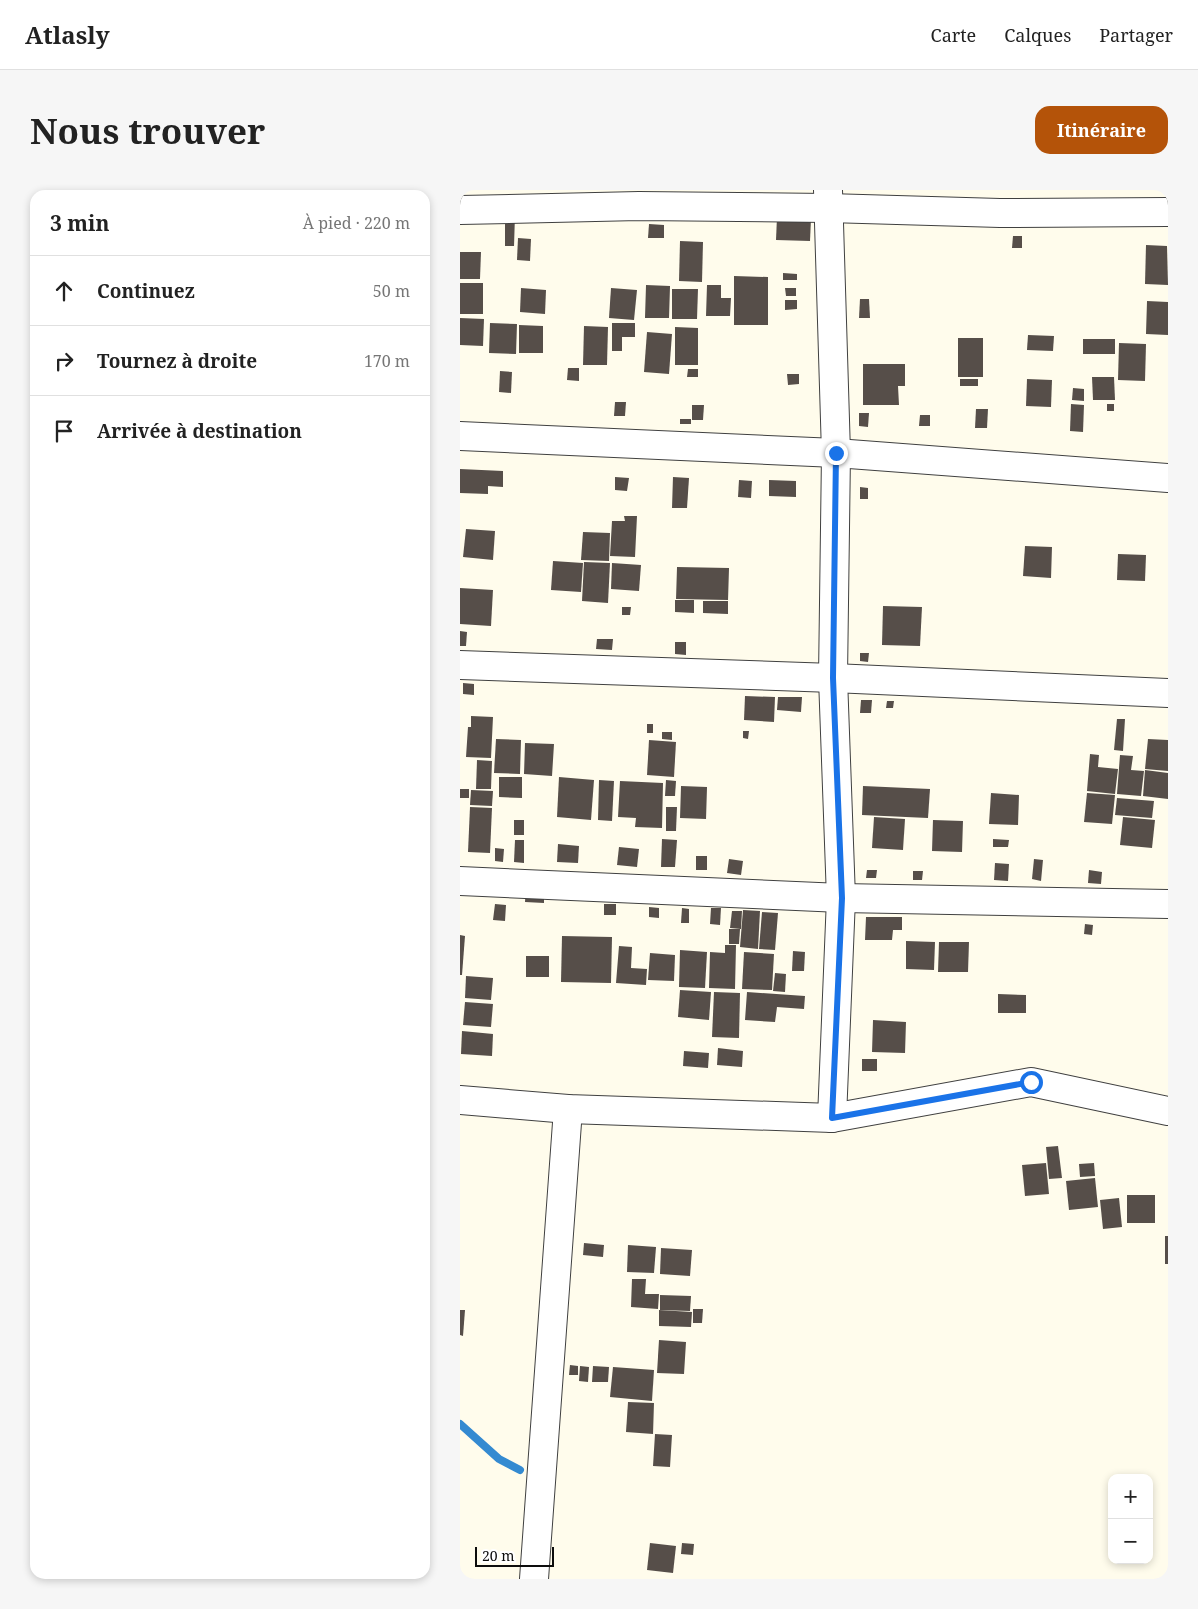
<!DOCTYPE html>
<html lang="fr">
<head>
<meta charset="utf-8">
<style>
  :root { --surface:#fff; --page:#f6f6f6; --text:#222; --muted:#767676; --line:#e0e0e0; --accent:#b45309 }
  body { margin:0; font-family:"Noto Serif",serif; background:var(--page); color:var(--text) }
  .controls { position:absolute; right:15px; bottom:15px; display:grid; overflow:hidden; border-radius:10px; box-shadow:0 2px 8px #0003 }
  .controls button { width:45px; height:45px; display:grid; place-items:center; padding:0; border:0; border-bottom:1px solid var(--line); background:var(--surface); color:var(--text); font:25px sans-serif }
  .scale { position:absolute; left:15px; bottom:12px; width:79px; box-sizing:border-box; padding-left:5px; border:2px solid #0d0d0d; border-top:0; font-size:14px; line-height:18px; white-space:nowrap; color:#0d0d0d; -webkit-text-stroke:4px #fff; paint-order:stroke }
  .stop { position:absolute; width:15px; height:15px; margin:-11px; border:4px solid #1a73e8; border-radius:50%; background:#fff }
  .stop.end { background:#1a73e8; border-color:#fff; box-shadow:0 1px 5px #0008 }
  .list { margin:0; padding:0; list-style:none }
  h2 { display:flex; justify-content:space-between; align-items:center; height:65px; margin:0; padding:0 20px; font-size:21px }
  h2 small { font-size:16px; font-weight:400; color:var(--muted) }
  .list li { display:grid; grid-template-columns:32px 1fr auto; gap:15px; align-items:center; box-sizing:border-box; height:70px; padding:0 20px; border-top:1px solid var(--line) }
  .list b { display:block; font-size:19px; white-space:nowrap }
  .list em { font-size:16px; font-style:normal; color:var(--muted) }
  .icon { flex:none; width:28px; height:28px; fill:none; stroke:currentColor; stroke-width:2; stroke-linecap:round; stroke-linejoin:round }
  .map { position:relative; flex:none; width:708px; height:1389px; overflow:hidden; border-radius:15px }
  header { display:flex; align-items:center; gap:30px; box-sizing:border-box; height:70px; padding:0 25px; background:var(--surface); border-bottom:1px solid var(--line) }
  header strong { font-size:24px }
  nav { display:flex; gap:28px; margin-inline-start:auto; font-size:18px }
  .intro { display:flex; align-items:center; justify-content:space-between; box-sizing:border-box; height:120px; padding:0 30px }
  h1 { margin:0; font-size:35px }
  .button { padding:12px 22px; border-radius:15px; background:var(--accent); color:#fff; font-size:18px; font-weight:700 }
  main { display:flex; gap:30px; padding:0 30px }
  aside { flex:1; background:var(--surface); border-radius:15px; box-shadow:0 2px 8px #0003 }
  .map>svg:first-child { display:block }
</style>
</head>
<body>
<header>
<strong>Atlasly</strong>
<nav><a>Carte</a><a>Calques</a><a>Partager</a></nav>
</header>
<div class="intro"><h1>Nous trouver</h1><a class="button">Itinéraire</a></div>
<main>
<aside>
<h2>3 min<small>À pied · 220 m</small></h2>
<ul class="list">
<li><svg class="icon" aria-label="ahead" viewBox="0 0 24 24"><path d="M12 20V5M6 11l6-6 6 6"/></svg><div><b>Continuez</b></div><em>50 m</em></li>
<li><svg class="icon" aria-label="right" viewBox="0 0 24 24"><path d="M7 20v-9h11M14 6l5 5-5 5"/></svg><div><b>Tournez à droite</b></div><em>170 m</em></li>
<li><svg class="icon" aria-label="arrive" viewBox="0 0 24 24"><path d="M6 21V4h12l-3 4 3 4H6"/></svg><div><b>Arrivée à destination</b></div></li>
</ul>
</aside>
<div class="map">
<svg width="708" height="1389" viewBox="0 0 708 1389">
  <rect width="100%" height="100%" fill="#fffcec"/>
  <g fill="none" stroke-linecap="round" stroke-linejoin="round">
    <polyline stroke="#348ad1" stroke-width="8" points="0,1234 39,1269 60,1280"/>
  </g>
  <g fill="#564e49">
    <polygon points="45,25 55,25 54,56 45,56"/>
    <polygon points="317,27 351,29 350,51 316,50"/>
    <polygon points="189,34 204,35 204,48 188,48"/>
    <polygon points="553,46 562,46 562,58 552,58"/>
    <polygon points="58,48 71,49 70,71 57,70"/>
    <polygon points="220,51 243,52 242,92 219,91"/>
    <polygon points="686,55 707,56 708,95 685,94"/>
    <polygon points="0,62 21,62 20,89 0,89"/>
    <polygon points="323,83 337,84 337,90 323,90"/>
    <polygon points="274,86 308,87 308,135 274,135"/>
    <rect x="0" y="93" width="23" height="31"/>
    <polygon points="186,95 210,96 209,128 185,128"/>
    <polygon points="247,95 261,95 261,108 271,108 270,126 246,126"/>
    <polygon points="61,98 86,100 85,124 60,122"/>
    <polygon points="151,98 177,100 174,130 149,128"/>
    <polygon points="325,98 336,98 336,106 326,106"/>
    <polygon points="212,99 238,99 237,129 212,129"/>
    <polygon points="400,109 409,109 410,128 399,128"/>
    <polygon points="325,110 337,110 337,119 325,120"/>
    <polygon points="687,111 708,112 708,145 686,144"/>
    <polygon points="0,128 24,129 23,156 0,155"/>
    <polygon points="30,133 57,134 56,164 29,163"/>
    <polygon points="152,133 175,133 175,147 162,147 162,161 152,161"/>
    <polygon points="59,135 83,136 83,163 59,163"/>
    <polygon points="124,136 148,137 147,175 123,175"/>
    <polygon points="215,137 238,138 238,175 215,175"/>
    <polygon points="187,142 212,144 209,184 184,182"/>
    <polygon points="568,145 594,146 593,161 567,160"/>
    <rect x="498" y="148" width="25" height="39"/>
    <rect x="623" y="149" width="32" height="15"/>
    <polygon points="659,153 686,154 685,191 658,190"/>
    <polygon points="403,174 445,174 445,196 438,196 439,215 403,215"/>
    <polygon points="108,178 119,178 119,191 107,190"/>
    <polygon points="228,179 238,179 238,187 227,187"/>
    <polygon points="40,181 52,182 51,203 39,202"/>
    <polygon points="327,184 339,184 339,194 328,195"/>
    <polygon points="632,187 654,187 655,210 633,210"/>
    <rect x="500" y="189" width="18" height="7"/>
    <polygon points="567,189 592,190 591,217 566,216"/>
    <polygon points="613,198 624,199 624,211 612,210"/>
    <polygon points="155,212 166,212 165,226 154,226"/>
    <polygon points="611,214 624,215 623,242 610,241"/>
    <rect x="647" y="214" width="7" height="7"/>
    <polygon points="232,215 244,215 243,230 232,230"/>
    <polygon points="516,219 528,219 527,238 515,238"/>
    <polygon points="399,223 409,223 408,237 399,236"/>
    <polygon points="460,225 470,225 470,236 459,236"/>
    <rect x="220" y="229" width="11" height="5"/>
    <polygon points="0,279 43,281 43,297 28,296 28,304 0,303"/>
    <polygon points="155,287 169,288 167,301 155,300"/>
    <polygon points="213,287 229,288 227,318 212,318"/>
    <polygon points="279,290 292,291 291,308 278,307"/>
    <polygon points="309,290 336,291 336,307 309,306"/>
    <polygon points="400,297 408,298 408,309 400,309"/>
    <polygon points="164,326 177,326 175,367 150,366 152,331 165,331"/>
    <polygon points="6,339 35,341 33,370 3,367"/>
    <polygon points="123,342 150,343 149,371 121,370"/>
    <polygon points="565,356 592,357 591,388 563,386"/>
    <polygon points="658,364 686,365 685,391 657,390"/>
    <polygon points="93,371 123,373 121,402 91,400"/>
    <polygon points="124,372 150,373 148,413 122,411"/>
    <polygon points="152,373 181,375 179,401 151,399"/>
    <polygon points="217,377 269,378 268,410 216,409"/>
    <polygon points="0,398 33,400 31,436 0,434"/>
    <polygon points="215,410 234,410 234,423 215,422"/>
    <polygon points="243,411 268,411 268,424 243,423"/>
    <polygon points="423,416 462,417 460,456 422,455"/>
    <polygon points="162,417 171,417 170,425 162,425"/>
    <polygon points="0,441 7,442 6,456 0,456"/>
    <polygon points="137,449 153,449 152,460 136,459"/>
    <polygon points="215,452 226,452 226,465 215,464"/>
    <polygon points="400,463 409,463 408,472 400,471"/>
    <polygon points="3,493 14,494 14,505 3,504"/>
    <polygon points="285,506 315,507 314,532 284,530"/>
    <polygon points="318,507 342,507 341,522 317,520"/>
    <polygon points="401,510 412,510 411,523 400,523"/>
    <polygon points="427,511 434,511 433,518 426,518"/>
    <polygon points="11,526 33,527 31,568 6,567 8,537 11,537"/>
    <polygon points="657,529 665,529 663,561 654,560"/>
    <rect x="187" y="534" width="6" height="9"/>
    <polygon points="283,541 289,541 288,549 283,548"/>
    <polygon points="202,542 212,542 212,550 202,549"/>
    <polygon points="36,549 61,550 60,584 34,583"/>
    <polygon points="688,549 708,550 708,581 685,579"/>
    <polygon points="189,550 216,552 214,587 187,585"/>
    <polygon points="65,553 94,554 92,586 64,584"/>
    <polygon points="630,564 639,565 638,577 658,579 655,604 627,601"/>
    <polygon points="660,565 673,566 671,580 684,581 681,606 657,604"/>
    <polygon points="17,570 32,571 31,599 16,599"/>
    <polygon points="685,580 708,583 708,609 683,606"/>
    <polygon points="39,587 62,587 62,608 39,607"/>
    <polygon points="99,587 134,590 131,630 97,627"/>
    <polygon points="139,590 154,591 152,631 138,630"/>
    <polygon points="206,590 216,591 215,606 205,606"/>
    <polygon points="160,591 203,593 202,638 175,637 176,628 158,627"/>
    <polygon points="221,596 247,597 246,629 220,628"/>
    <polygon points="403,596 470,599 468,628 402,625"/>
    <rect x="0" y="599" width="9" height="9"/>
    <polygon points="11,600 33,601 32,616 10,615"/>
    <polygon points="531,603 559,605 558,635 529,634"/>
    <polygon points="627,603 655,605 652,634 624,632"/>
    <polygon points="657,608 694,611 692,628 655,625"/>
    <polygon points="10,617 32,618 30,663 8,662"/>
    <polygon points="206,617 217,617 216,641 206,641"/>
    <polygon points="414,627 445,629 443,660 412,658"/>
    <polygon points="663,627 695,630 692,658 660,655"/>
    <rect x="54" y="630" width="10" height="15"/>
    <polygon points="473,630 503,631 502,662 472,661"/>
    <polygon points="202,649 217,650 215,677 201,677"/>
    <polygon points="533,649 549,650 548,657 533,657"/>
    <polygon points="55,650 64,650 64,673 54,672"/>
    <polygon points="98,654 119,656 118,673 97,672"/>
    <polygon points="159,657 179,659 177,677 157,675"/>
    <polygon points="35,658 44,659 43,672 35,671"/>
    <rect x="236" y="666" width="11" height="14"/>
    <polygon points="269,669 283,671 281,685 267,683"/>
    <polygon points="574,669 583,670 581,691 572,689"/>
    <polygon points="535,673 549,674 548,691 534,690"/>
    <polygon points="407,680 417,680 416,688 406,688"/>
    <polygon points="629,680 642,682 641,694 628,693"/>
    <polygon points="453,681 463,681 462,690 453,690"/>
    <polygon points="66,698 84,698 84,713 65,712"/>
    <polygon points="35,714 46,715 45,731 33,730"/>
    <rect x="144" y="714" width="12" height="11"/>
    <polygon points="189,717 199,718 199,728 189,727"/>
    <polygon points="222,718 229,719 229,733 221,733"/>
    <polygon points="251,718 261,718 260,735 250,734"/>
    <polygon points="283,720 300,721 298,759 280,757"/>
    <polygon points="272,721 282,721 281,739 270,738"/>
    <polygon points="302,722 318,723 315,760 299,759"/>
    <polygon points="406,727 442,727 442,740 433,740 432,750 405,750"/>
    <polygon points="625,734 633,735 632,745 624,744"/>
    <polygon points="269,739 280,739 279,754 269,754"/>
    <polygon points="0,745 5,746 2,785 0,785"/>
    <polygon points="102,746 152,747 151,793 101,792"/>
    <polygon points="446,751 475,752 474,780 446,779"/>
    <polygon points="479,752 509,752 508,782 478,782"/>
    <polygon points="265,755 276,755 275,799 249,798 250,762 265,763"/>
    <polygon points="159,756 172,757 171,778 187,779 186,795 156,793"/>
    <polygon points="220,760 247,762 245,798 219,797"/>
    <polygon points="333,761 345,762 344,781 332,781"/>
    <polygon points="284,762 314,764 312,800 282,799"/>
    <polygon points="190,763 215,765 214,791 188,790"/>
    <rect x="66" y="766" width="23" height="21"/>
    <polygon points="315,783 326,784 325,802 313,801"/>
    <polygon points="6,786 33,788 31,810 5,808"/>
    <polygon points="220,800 251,802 249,830 218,827"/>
    <polygon points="254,802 280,803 279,848 252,847"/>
    <polygon points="287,802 345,806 344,819 317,817 315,832 285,830"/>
    <polygon points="538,804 566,805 566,823 538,823"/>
    <polygon points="5,812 33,814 31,837 3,835"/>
    <polygon points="413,830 446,832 445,863 412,862"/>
    <polygon points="2,841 33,844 32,866 1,864"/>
    <polygon points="258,858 283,861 282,877 257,875"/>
    <polygon points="224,861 249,863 248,878 223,876"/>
    <rect x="402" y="869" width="15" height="12"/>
    <polygon points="598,956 602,988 589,989 586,957"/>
    <polygon points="586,973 589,1004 565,1006 562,975"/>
    <polygon points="634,973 635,986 620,987 619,974"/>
    <polygon points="635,988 638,1017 609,1020 606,991"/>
    <rect x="667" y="1005" width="28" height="28"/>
    <polygon points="659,1008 662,1037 643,1039 640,1010"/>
    <rect x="705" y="1046" width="3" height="28"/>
    <polygon points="124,1053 144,1055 143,1067 123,1065"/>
    <polygon points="168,1055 196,1057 194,1083 167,1082"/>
    <polygon points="201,1058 232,1060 230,1086 200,1084"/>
    <polygon points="172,1089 186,1089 185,1104 199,1104 198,1119 171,1117"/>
    <polygon points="200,1105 231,1106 230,1121 200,1120"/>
    <polygon points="233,1119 243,1119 242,1133 233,1133"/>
    <polygon points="0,1120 5,1120 3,1146 0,1145"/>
    <polygon points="199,1120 232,1122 231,1137 199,1136"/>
    <polygon points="199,1150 226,1152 224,1184 197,1183"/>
    <polygon points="110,1175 118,1176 118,1185 109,1185"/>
    <polygon points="120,1176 129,1177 128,1192 119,1191"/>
    <polygon points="133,1176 149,1177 148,1192 132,1192"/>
    <polygon points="153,1177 194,1180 192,1211 150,1207"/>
    <polygon points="168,1212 194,1213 193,1244 166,1242"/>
    <polygon points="195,1244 212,1245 210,1277 193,1276"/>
    <polygon points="190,1353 216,1356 213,1383 187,1380"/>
    <polygon points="222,1353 234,1354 233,1365 221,1364"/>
  </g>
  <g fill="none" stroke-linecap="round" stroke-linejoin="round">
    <g stroke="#404040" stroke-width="30">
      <g id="minor">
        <polyline points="368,0 376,263 373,488 381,708 372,928"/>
        <polyline points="0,20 179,16 368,18 540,23 708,22"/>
        <polyline points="0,246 376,263 708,288"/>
        <polyline points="0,475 373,488 708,503"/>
        <polyline points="0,691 381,708 708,714"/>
        <polyline points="0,910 108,919 372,928 571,892 708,921"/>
        <polyline points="74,1389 108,919"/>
      </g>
    </g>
    <use href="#minor" stroke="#fff" stroke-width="28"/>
  </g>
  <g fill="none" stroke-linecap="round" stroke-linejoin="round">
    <polyline stroke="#1a73e8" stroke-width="6" points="376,263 373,488 382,708 372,928 571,892"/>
  </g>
</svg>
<div class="controls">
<button>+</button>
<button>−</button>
</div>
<div class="scale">20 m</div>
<div class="stop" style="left:571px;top:892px"></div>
<div class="stop end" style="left:376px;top:263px"></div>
</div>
</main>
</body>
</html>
